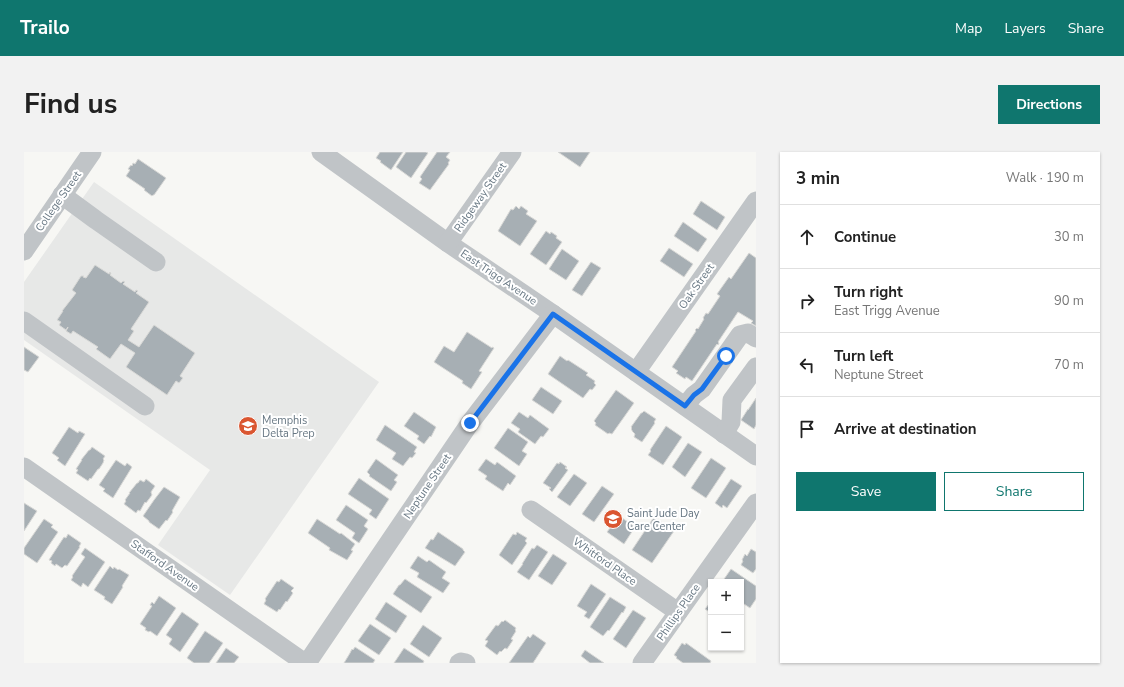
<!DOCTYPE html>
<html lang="en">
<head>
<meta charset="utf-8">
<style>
  :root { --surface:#fff; --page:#f2f2f2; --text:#222; --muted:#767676; --line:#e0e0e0; --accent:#0f766e }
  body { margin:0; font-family:"Nunito Sans",sans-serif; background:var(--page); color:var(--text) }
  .controls { position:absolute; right:12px; bottom:12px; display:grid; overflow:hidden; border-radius:0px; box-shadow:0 1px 3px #0004 }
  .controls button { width:36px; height:36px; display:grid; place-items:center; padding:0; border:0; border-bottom:1px solid var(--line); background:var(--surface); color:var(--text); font:20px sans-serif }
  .stop { position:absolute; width:12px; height:12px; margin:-9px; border:3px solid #1a73e8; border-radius:50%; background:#fff }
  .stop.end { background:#1a73e8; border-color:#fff; box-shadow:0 1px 4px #0008 }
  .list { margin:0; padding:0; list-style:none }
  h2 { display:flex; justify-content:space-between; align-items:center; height:52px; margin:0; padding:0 16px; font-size:17px }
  h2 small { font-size:13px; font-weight:400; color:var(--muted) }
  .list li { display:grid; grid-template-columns:26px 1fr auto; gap:12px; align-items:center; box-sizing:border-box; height:64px; padding:0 16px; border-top:1px solid var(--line) }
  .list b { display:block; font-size:15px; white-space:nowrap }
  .list p { margin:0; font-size:13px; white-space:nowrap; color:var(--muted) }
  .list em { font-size:13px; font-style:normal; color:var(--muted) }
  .actions { display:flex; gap:8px; padding:12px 16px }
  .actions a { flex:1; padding:9px 0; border:1px solid var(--accent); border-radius:0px; text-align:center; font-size:14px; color:var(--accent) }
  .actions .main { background:var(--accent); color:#fff }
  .icon { flex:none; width:22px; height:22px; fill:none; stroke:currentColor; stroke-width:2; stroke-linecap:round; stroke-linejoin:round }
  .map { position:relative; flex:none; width:732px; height:511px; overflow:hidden; border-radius:0px }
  header { display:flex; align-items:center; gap:24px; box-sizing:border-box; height:56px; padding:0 20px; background:var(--accent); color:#fff }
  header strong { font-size:19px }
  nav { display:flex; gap:22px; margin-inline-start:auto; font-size:14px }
  .intro { display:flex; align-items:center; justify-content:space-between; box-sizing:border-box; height:96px; padding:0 24px }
  h1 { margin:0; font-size:28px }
  .button { padding:10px 18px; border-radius:0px; background:var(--accent); color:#fff; font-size:14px; font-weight:700 }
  main { display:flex; gap:24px; padding:0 24px }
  aside { flex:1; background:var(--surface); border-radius:0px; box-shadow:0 1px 3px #0004 }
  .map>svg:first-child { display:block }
</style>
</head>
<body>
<header>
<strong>Trailo</strong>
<nav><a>Map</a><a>Layers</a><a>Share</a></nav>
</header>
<div class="intro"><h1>Find us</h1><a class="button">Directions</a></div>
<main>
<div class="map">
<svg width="732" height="511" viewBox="0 0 732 511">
  <rect width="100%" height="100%" fill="#f7f7f4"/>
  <polygon fill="#e7e8e7" points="70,30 355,230 206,443 134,393 186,318 0,188 0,130"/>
  <g fill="#a7afb4" stroke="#d8d8d6">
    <polygon points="356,0 379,0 367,18 356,10 357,9 352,6"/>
    <polygon points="382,0 402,0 404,1 387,26 372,15"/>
    <polygon points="413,0 426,0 422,5 426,8 424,11 425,12 406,38 395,31 398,27 396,25"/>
    <polygon points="534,0 566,0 556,15"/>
    <polygon points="114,7 142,26 130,43 129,43 128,44 120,38 121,37 102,24 106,18 104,17 107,13 108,14 109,11 111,12"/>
    <polygon points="677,49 701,65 693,78 669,62"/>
    <polygon points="492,54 495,57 497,54 504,59 502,62 513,69 496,94 474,79 487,57 489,58"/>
    <polygon points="659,70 683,87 674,100 650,84"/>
    <polygon points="522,79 526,82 527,80 533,84 532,86 538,90 522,113 506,102"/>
    <polygon points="645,96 669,112 660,125 636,109"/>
    <polygon points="538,97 555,109 542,128 525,117"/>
    <polygon points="725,101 732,106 732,174 727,171 729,169 714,160 694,190 695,191 694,193 693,192 668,229 662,225 661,227 652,221 654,219 648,215 672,179 671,178 673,176 674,177 680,167 679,166 682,161 684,162 696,144 693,142 705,125 707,127"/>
    <polygon points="567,110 577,116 558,144 548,138"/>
    <polygon points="71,113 85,122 86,120 87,121 86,123 97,131 99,129 101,130 99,132 111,140 112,138 114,139 112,141 125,150 107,177 110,179 104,188 115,195 130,173 171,201 156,224 159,226 155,231 152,229 143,243 102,215 111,201 97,192 86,207 72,197 74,195 49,179 47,182 42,179 44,175 42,178 35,173 37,170 33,168 39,159 38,159 52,141 48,138 57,124 60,124 59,125 62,126"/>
    <polygon points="443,180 468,196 468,195 470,196 455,219 458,220 447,237 438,231 439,229 410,210 420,194 430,200"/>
    <polygon points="0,195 15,205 4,220 0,218"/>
    <polygon points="536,204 543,209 544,208 564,221 562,223 571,229 570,231 572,233 568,238 566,237 559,246 524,222"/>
    <polygon points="517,235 538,249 529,262 508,248"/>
    <polygon points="592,238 610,251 588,282 585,281 584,282 571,273 572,271 570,269"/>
    <polygon points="732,246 732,273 730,277 717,268 724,257 724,258"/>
    <polygon points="620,259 632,267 630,270 631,271 618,290 610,285 611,282 608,279 608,278 607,277 608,276 607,275 617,261 618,261"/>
    <polygon points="390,260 412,275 407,285 406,284 400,292 393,287 395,284 380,274"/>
    <polygon points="495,260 504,266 506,263 525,277 519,285 517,284 511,292 494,280 496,277 487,271"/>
    <polygon points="361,273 393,295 390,300 392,301 388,306 386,305 379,314 368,307 372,301 352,288"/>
    <polygon points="642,274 658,285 639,313 624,303 627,299 626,298"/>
    <polygon points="45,275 54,281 55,279 61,282 41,314 33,308 35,306 28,301"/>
    <polygon points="484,276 504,290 498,299 503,302 495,314 470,296"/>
    <polygon points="664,291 678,300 661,325 648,315"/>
    <polygon points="68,295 81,304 79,307 80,308 79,311 75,317 74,317 67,327 66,326 64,329 52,321 54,318 52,317 58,308 57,308 65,298 66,298"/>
    <polygon points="687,306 702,316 682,346 667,336"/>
    <polygon points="352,307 374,323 370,328 373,330 367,339 345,324 346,323 343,320"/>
    <polygon points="462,307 471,313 473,310 492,324 486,333 484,331 479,339 461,327 463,324 454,318"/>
    <polygon points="92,308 101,314 103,311 108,315 89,346 79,339 81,337 75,333"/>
    <polygon points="536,310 543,315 541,316 544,318 528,340 525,337 527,336 519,331 533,311 535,312"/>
    <polygon points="550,322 563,331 546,354 533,345"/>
    <polygon points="335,326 365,347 352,367 345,362 348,358 324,342"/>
    <polygon points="122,327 131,334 127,340 128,343 122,351 121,350 116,359 114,358 112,361 100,352 102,349 101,348 106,341 105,341 113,331 114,331 116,328 120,330"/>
    <polygon points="707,327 718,334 703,356 699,353 698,356 691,351"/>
    <polygon points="578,334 590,342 570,370 558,362"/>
    <polygon points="140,335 156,345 148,359 149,360 143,369 142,368 135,377 125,370 125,369 119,364 130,348"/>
    <polygon points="0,351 13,359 0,379"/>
    <polygon points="322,353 344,368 340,374 344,377 335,391 328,386 331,381 312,368"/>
    <polygon points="591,361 611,375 600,392 583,380 589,372 585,369"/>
    <polygon points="630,365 650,379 628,411 608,398"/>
    <polygon points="20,367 29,373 27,375 34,380 13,411 0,402 0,396"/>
    <polygon points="293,367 310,378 316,382 317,381 331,392 327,398 329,399 323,408 305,398 306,396 284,381"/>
    <polygon points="414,380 439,397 439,398 441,400 431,414 401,396 407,387 409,388"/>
    <polygon points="493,380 503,386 501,389 503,391 488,413 475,403 489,382 492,383"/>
    <polygon points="44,382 57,391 55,395 56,395 43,414 41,413 38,416 32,412 31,414 27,411 28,409 25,408 40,385 42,386"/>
    <polygon points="513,393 524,400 505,428 493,420 499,412 498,412 508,396 510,397"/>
    <polygon points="61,396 81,410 64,435 59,431 57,435 47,428 49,425 48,424 61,405 57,402"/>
    <polygon points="727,397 732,400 732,417 729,421 717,413 719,409 718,408 721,402 723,404"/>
    <polygon points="529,402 543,411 528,433 514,424"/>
    <polygon points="394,404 403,410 405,408 422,420 418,426 426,431 419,441 393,425 395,421 386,416"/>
    <polygon points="86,414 89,417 90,415 94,418 95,417 105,423 98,434 99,435 88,452 80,447 81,445 70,438"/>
    <polygon points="707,417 732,434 732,447 726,456 717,450 717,430 698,430"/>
    <polygon points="257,427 270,436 267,439 269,441 263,450 262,449 256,458 255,457 253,460 240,452 242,448 241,447 253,429 255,430"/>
    <polygon points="381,427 408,445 397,461 369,442 375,433 376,433"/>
    <polygon points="567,432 582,442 565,467 560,464 563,460 553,454"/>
    <polygon points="135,444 152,456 133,484 126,479 125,480 121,478 122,476 116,472 128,454 126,453 128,450 130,452"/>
    <polygon points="586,445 602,455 599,461 598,460 585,479 584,478 579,484 566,475"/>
    <polygon points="362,450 383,464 372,481 351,467"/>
    <polygon points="685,452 687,454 687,461 681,457"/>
    <polygon points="609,458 622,466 602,496 589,487"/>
    <polygon points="158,460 175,472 156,500 145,492 148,487 142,483"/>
    <polygon points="481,468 492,476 491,478 492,479 487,487 489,488 483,497 481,496 477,500 476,499 473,503 461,494 464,489 461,488 472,473 474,474 478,469 479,470"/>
    <polygon points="346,472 367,486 355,503 334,489"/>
    <polygon points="399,473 418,486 405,505 386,492"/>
    <polygon points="181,479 199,491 185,511 170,511 163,506"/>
    <polygon points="509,482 522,491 509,511 485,511 504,484 506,486"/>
    <polygon points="658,491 661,493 662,491 687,509 686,511 659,511 652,506 653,505 650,503"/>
    <polygon points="331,495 351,508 349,511 320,511 326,501 328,497 329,498"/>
    <polygon points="202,496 215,505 210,511 192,511"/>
    <polygon points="380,496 400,509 399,511 370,511"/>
    <polygon points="561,498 580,511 566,511 557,504"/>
  </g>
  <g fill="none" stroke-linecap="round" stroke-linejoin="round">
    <g stroke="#c0c4c7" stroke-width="19">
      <polyline points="297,0 424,91 529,162 732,304"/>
      <polyline points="38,43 72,68 132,110"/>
      <polyline points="424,91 488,0"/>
      <polyline points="0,99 68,0"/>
      <polyline points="0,169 121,254"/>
      <polyline points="612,220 732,49"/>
      <polyline points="661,254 670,243 678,237 716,183 724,181 732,186"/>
      <polyline points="700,282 707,270 708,248 732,215"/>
      <polyline points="0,315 281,511"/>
      <polyline points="507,358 654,460"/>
      <polyline points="283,511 446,271 529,162"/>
      <polyline points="435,511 437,510 442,511"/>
      <polyline points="618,511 732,351"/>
    </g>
  </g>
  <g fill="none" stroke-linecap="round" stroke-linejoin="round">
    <polyline stroke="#1a73e8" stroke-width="5" points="446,271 529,162 661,254 670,243 678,237 702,204"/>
  </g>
  <defs>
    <g id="school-disc" transform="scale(1)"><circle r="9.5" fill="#da5631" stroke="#fff"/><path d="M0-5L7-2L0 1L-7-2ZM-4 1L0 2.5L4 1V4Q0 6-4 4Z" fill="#fff"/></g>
  </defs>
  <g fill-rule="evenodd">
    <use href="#school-disc" x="224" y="274"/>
    <use href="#school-disc" x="589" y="367"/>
  </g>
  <g text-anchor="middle" stroke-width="4" stroke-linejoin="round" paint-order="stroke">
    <g font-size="11" fill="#677783" stroke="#fff">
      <text transform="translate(456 45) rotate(-55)" y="4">Ridgeway Street</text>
      <text transform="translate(34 49) rotate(-55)" y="4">College Street</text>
      <text transform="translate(475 125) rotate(34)" y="4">East Trigg Avenue</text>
      <text transform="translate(672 134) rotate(-55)" y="4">Oak Street</text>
      <text transform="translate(403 334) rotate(-56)" y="4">Neptune Street</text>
      <text transform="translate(581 409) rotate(35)" y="4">Whitford Place</text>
      <text transform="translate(141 413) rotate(35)" y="4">Stafford Avenue</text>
      <text transform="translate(654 460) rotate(-55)" y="4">Phillips Place</text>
    </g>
    <g font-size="11" fill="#677783" stroke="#fff" text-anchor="start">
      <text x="238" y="272">Memphis<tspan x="238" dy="13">Delta Prep</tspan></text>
      <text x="603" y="365">Saint Jude Day<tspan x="603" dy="13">Care Center</tspan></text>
    </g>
  </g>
</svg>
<div class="controls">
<button>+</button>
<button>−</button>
</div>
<div class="stop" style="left:702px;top:204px"></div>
<div class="stop end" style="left:446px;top:271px"></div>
</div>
<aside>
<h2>3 min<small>Walk · 190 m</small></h2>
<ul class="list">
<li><svg class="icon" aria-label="ahead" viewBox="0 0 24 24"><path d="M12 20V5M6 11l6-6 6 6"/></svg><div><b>Continue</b></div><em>30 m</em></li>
<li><svg class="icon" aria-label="right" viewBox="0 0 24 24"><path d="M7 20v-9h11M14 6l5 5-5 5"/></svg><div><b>Turn right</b><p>East Trigg Avenue</p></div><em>90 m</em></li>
<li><svg class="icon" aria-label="left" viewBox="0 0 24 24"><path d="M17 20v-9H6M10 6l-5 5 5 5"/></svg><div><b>Turn left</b><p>Neptune Street</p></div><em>70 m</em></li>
<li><svg class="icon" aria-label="arrive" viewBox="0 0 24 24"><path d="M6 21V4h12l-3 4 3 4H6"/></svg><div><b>Arrive at destination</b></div></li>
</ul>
<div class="actions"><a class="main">Save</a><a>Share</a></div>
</aside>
</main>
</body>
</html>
